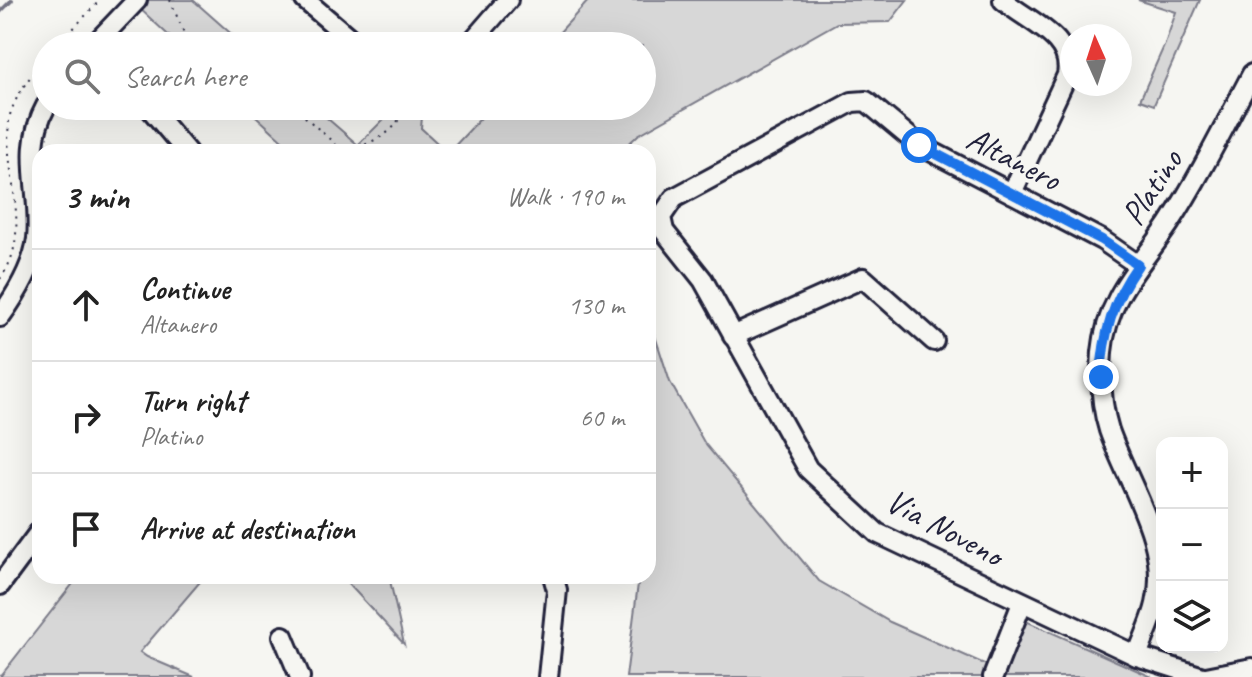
<!DOCTYPE html>
<html lang="en">
<head>
<meta charset="utf-8">
<style>
  :root { --surface:#fff; --page:#f2f2f2; --text:#222; --muted:#767676; --line:#e0e0e0 }
  body { margin:0; font-family:Caveat,sans-serif; background:var(--page); color:var(--text) }
  .controls { position:absolute; right:24px; bottom:24px; display:grid; overflow:hidden; border-radius:16px; box-shadow:0 8px 32px #0002 }
  .controls button { width:72px; height:72px; display:grid; place-items:center; padding:0; border:0; border-bottom:2px solid var(--line); background:var(--surface); color:var(--text); font:40px sans-serif }
  .compass { position:absolute; left:1060px; top:24px; width:72px; height:72px; border-radius:50%; background:var(--surface); box-shadow:0 8px 32px #0002; rotate:357deg }
  .stop { position:absolute; width:24px; height:24px; margin:-18px; border:6px solid #1a73e8; border-radius:50%; background:#fff }
  .stop.end { background:#1a73e8; border-color:#fff; box-shadow:0 2px 8px #0008 }
  .list { margin:0; padding:0; list-style:none }
  h2 { display:flex; justify-content:space-between; align-items:center; height:104px; margin:0; padding:0 32px; font-size:34px }
  h2 small { font-size:26px; font-weight:400; color:var(--muted) }
  .list li { display:grid; grid-template-columns:52px 1fr auto; gap:24px; align-items:center; box-sizing:border-box; height:112px; padding:0 32px; border-top:2px solid var(--line) }
  .list b { display:block; font-size:30px; white-space:nowrap }
  .list p { margin:0; font-size:26px; white-space:nowrap; color:var(--muted) }
  .list em { font-size:26px; font-style:normal; color:var(--muted) }
  .icon { flex:none; width:44px; height:44px; fill:none; stroke:currentColor; stroke-width:2; stroke-linecap:round; stroke-linejoin:round }
  .map { position:relative; flex:none; width:1252px; height:677px; overflow:hidden }
  .search { position:absolute; background:var(--surface); box-shadow:0 8px 32px #0002; left:32px; top:32px; width:624px; height:88px; display:flex; align-items:center; gap:20px; box-sizing:border-box; padding:0 28px; border-radius:44px; color:var(--muted); font-size:30px }
  .panel { position:absolute; background:var(--surface); box-shadow:0 8px 32px #0002; left:32px; top:144px; width:624px; height:440px; border-radius:24px }
  .map>svg:first-child { display:block }
</style>
</head>
<body>
<div class="map">
<svg width="1252" height="677" viewBox="0 0 1252 677">
  <rect width="100%" height="100%" fill="#f6f6f2"/>
  <filter id="ink" filterUnits="userSpaceOnUse"><feTurbulence type="fractalNoise" baseFrequency=".0125" numOctaves="2"/><feDisplacementMap in="SourceGraphic" scale="16" xChannelSelector="R" yChannelSelector="G"/><feConvolveMatrix kernelMatrix="1 2 1 2 8 2 1 2 1" color-interpolation-filters="sRGB"/></filter>
  <g filter="url(#ink)">
    <g fill="#d7d7d7" stroke="#7c7c89" stroke-width="2">
      <polygon points="144,0 193,0 245,46 180,46 138,7"/>
      <polygon points="589,0 907,0 890,22 837,23 638,135 620,152 449,152 492,106 642,106 642,46 547,46"/>
      <polygon points="1138,0 1200,0 1154,105 1140,100 1165,44 1176,12"/>
      <polygon points="245,106 313,106 358,145 396,107 405,114 422,117 421,128 447,152 295,152"/>
      <polygon points="648,326 655,336 670,382 705,444 819,581 890,622 1000,671 1026,621 1152,677 626,677 639,576 648,576"/>
      <polygon points="79,576 205,576 140,652 147,657 194,677 0,677"/>
      <polygon points="339,576 389,576 404,644 345,580"/>
    </g>
    <g fill="none" stroke-linecap="round" stroke-linejoin="round">
      <polyline stroke="#757583" stroke-width="4" points="0,12 12,0"/>
      <g stroke="#22223b" stroke-width="24">
        <g id="minor">
          <polyline points="305,0 359,46"/>
          <path d="M1003 0C1028 22 1074 37 1067 75L1012 193"/>
          <polyline points="93,46 137,0"/>
          <polyline points="468,46 508,0"/>
          <polyline points="148,106 187,152"/>
          <polyline points="1138,265 1102,240 919,145 866,101 852,102 674,198 661,217 664,231 703,280 808,469 877,533 1137,656 1203,677"/>
          <path d="M0 317C16 295 33 267 37 239 42 193 21 151 46 106"/>
          <polyline points="733,336 863,278 934,341"/>
          <polyline points="0,585 40,531"/>
          <polyline points="283,636 300,677"/>
          <path d="M1137 656C1143 639 1152 622 1156 604 1171 543 1128 485 1109 430 1101 405 1100 378 1102 352 1107 297 1140 267 1169 224 1200 176 1225 125 1252 74"/>
          <polyline points="548,677 557,590 553,576"/>
          <polyline points="993,677 1022,603"/>
          <polyline points="1206,677 1252,668"/>
        </g>
      </g>
      <g stroke="#22223b" stroke-width="2" stroke-dasharray="2 6" stroke-linecap="butt">
        <polyline points="170,0 184,33 198,46"/>
        <polyline points="57,46 100,0"/>
        <polyline points="293,106 344,152"/>
        <path d="M351 152C372 139 398 136 402 108"/>
        <path d="M0 279C36 231 0 168 10 115 16 94 32 74 46 57"/>
      </g>
      <use href="#minor" stroke="#f6f6f2" stroke-width="18"/>
    </g>
  </g>
  <g fill="none" stroke-linecap="round" stroke-linejoin="round" filter="url(#ink)">
    <path stroke="#1a73e8" stroke-width="10" d="M919 145 1102 240 1138 265C1113 300 1103 334 1101 377"/>
  </g>
  <g text-anchor="middle" stroke-width="8" stroke-linejoin="round" paint-order="stroke">
    <g font-size="34" fill="#22223b" stroke="#f6f6f2">
      <text transform="translate(1014 158) rotate(27)" y="12">Altanero</text>
      <text transform="translate(1151 187) rotate(-57)" y="12">Platino</text>
      <text transform="translate(945 527) rotate(28)" y="12">Via Noveno</text>
    </g>
  </g>
</svg>
<div class="controls">
<button>+</button>
<button>−</button>
<button><svg class="icon" aria-label="layers" viewBox="0 0 24 24"><path d="M12 4l9 5-9 5-9-5zM3 14l9 5 9-5"/></svg></button>
</div>
<svg class="compass" viewBox="-18 -18 36 36"><path d="M0-13l5 13h-10z" fill="#e53935"/><path d="M0 13l5-13h-10z" fill="#767676"/></svg>
<div class="stop" style="left:919px;top:145px"></div>
<div class="stop end" style="left:1101px;top:377px"></div>
<div class="search"><svg class="icon" aria-label="search" viewBox="0 0 24 24"><circle cx="10" cy="10" r="6"/><path d="M15 15l6 6"/></svg>Search here</div>
<section class="panel">
<h2>3 min<small>Walk · 190 m</small></h2>
<ul class="list">
<li><svg class="icon" aria-label="ahead" viewBox="0 0 24 24"><path d="M12 20V5M6 11l6-6 6 6"/></svg><div><b>Continue</b><p>Altanero</p></div><em>130 m</em></li>
<li><svg class="icon" aria-label="right" viewBox="0 0 24 24"><path d="M7 20v-9h11M14 6l5 5-5 5"/></svg><div><b>Turn right</b><p>Platino</p></div><em>60 m</em></li>
<li><svg class="icon" aria-label="arrive" viewBox="0 0 24 24"><path d="M6 21V4h12l-3 4 3 4H6"/></svg><div><b>Arrive at destination</b></div></li>
</ul>
</section>
</div>
</body>
</html>
